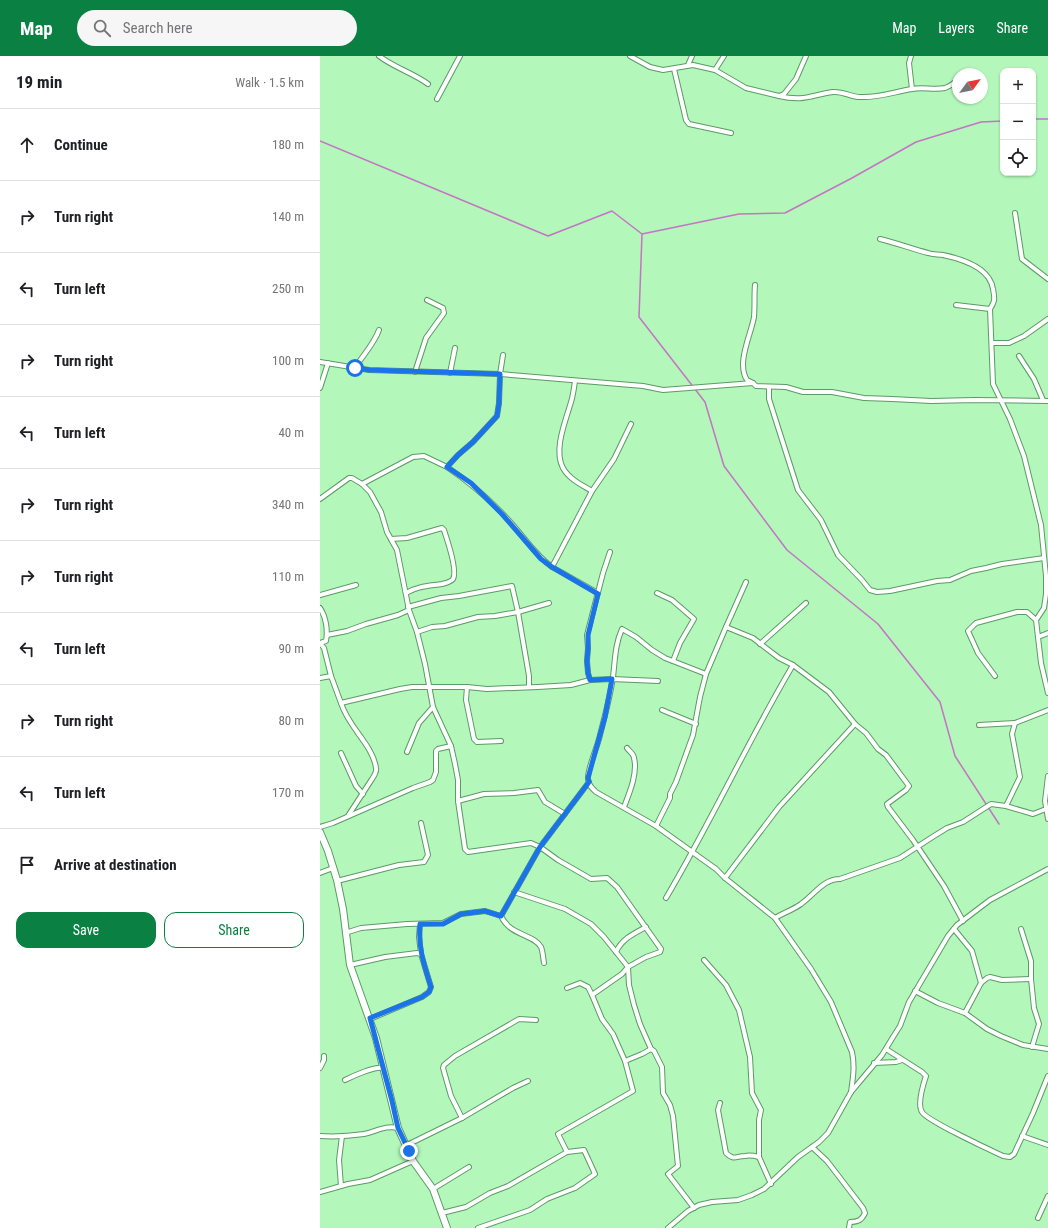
<!DOCTYPE html>
<html lang="en">
<head>
<meta charset="utf-8">
<style>
  :root { --surface:#fff; --page:#f6f6f6; --text:#202124; --muted:#757577; --line:#e0e0e0; --accent:#0b8043 }
  body { margin:0; font-family:"Roboto Condensed",sans-serif; background:var(--page); color:var(--text) }
  .controls { position:absolute; right:12px; top:12px; display:grid; overflow:hidden; border-radius:8px; box-shadow:0 1px 3px #0004 }
  .controls button { width:36px; height:36px; display:grid; place-items:center; padding:0; border:0; border-bottom:1px solid var(--line); background:var(--surface); color:var(--text); font:20px sans-serif }
  .compass { position:absolute; left:632px; top:12px; width:36px; height:36px; border-radius:50%; background:var(--surface); box-shadow:0 1px 3px #0004; rotate:57deg }
  .stop { position:absolute; width:12px; height:12px; margin:-9px; border:3px solid #1a73e8; border-radius:50%; background:#fff }
  .stop.end { background:#1a73e8; border-color:#fff; box-shadow:0 1px 4px #0008 }
  .list { margin:0; padding:0; list-style:none }
  h2 { display:flex; justify-content:space-between; align-items:center; height:52px; margin:0; padding:0 16px; font-size:17px }
  h2 small { font-size:13px; font-weight:400; color:var(--muted) }
  .list li { display:grid; grid-template-columns:26px 1fr auto; gap:12px; align-items:center; box-sizing:border-box; height:72px; padding:0 16px; border-top:1px solid var(--line) }
  .list b { display:block; font-size:15px; white-space:nowrap }
  .list em { font-size:13px; font-style:normal; color:var(--muted) }
  .actions { display:flex; gap:8px; padding:12px 16px }
  .actions a { flex:1; padding:9px 0; border:1px solid var(--accent); border-radius:12px; text-align:center; font-size:14px; color:var(--accent) }
  .actions .main { background:var(--accent); color:#fff }
  .icon { flex:none; width:22px; height:22px; fill:none; stroke:currentColor; stroke-width:2; stroke-linecap:round; stroke-linejoin:round }
  .map { position:relative; flex:none; width:728px; height:1172px; overflow:hidden }
  header { display:flex; align-items:center; gap:24px; box-sizing:border-box; height:56px; padding:0 20px; background:var(--accent); color:#fff }
  header strong { font-size:19px }
  nav { display:flex; gap:22px; margin-inline-start:auto; font-size:14px }
  .search { width:280px; height:36px; background:var(--page); display:flex; align-items:center; gap:10px; box-sizing:border-box; padding:0 14px; border-radius:22px; color:var(--muted); font-size:15px }
  main { display:flex }
  aside { flex:1; background:var(--surface) }
  .map>svg:first-child { display:block }
</style>
</head>
<body>
<header>
<strong>Map</strong>
<div class="search"><svg class="icon" aria-label="search" viewBox="0 0 24 24"><circle cx="10" cy="10" r="6"/><path d="M15 15l6 6"/></svg>Search here</div>
<nav><a>Map</a><a>Layers</a><a>Share</a></nav>
</header>
<main>
<aside>
<h2>19 min<small>Walk · 1.5 km</small></h2>
<ul class="list">
<li><svg class="icon" aria-label="ahead" viewBox="0 0 24 24"><path d="M12 20V5M6 11l6-6 6 6"/></svg><div><b>Continue</b></div><em>180 m</em></li>
<li><svg class="icon" aria-label="right" viewBox="0 0 24 24"><path d="M7 20v-9h11M14 6l5 5-5 5"/></svg><div><b>Turn right</b></div><em>140 m</em></li>
<li><svg class="icon" aria-label="left" viewBox="0 0 24 24"><path d="M17 20v-9H6M10 6l-5 5 5 5"/></svg><div><b>Turn left</b></div><em>250 m</em></li>
<li><svg class="icon" aria-label="right" viewBox="0 0 24 24"><path d="M7 20v-9h11M14 6l5 5-5 5"/></svg><div><b>Turn right</b></div><em>100 m</em></li>
<li><svg class="icon" aria-label="left" viewBox="0 0 24 24"><path d="M17 20v-9H6M10 6l-5 5 5 5"/></svg><div><b>Turn left</b></div><em>40 m</em></li>
<li><svg class="icon" aria-label="right" viewBox="0 0 24 24"><path d="M7 20v-9h11M14 6l5 5-5 5"/></svg><div><b>Turn right</b></div><em>340 m</em></li>
<li><svg class="icon" aria-label="right" viewBox="0 0 24 24"><path d="M7 20v-9h11M14 6l5 5-5 5"/></svg><div><b>Turn right</b></div><em>110 m</em></li>
<li><svg class="icon" aria-label="left" viewBox="0 0 24 24"><path d="M17 20v-9H6M10 6l-5 5 5 5"/></svg><div><b>Turn left</b></div><em>90 m</em></li>
<li><svg class="icon" aria-label="right" viewBox="0 0 24 24"><path d="M7 20v-9h11M14 6l5 5-5 5"/></svg><div><b>Turn right</b></div><em>80 m</em></li>
<li><svg class="icon" aria-label="left" viewBox="0 0 24 24"><path d="M17 20v-9H6M10 6l-5 5 5 5"/></svg><div><b>Turn left</b></div><em>170 m</em></li>
<li><svg class="icon" aria-label="arrive" viewBox="0 0 24 24"><path d="M6 21V4h12l-3 4 3 4H6"/></svg><div><b>Arrive at destination</b></div></li>
</ul>
<div class="actions"><a class="main">Save</a><a>Share</a></div>
</aside>
<div class="map">
<svg width="728" height="1172" viewBox="0 0 728 1172">
  <rect width="100%" height="100%" fill="#b3f7bb"/>
  <g fill="none" stroke-linecap="round" stroke-linejoin="round">
    <g stroke="#c574c3" stroke-width="1.5">
      <polyline points="713,63 728,63"/>
      <polyline points="0,85 228,180 292,155 322,178 419,158 465,157 532,122 596,86 661,66 683,65"/>
      <polyline points="322,178 319,261 385,346 404,410 467,494 558,568 620,646 635,700 679,768"/>
    </g>
    <g stroke="#5b9b64" stroke-width="6">
      <g id="street">
        <path d="M59 0C75 12 93 17 108 28"/>
        <polyline points="310,0 330,11 343,14 373,9 395,14 426,32 459,40 464,38 476,23 486,0"/>
        <polyline points="591,0 589,7 592,33"/>
        <polyline points="368,9 372,0"/>
        <polyline points="354,13 366,64 369,68 411,77"/>
        <polyline points="395,14 404,0"/>
        <path d="M459 40C484 46 491 39 513 36 523 35 531 41 540 41 558 42 574 36 592 33 602 31 615 34 625 32 631 30 634 27 638 24"/>
        <polyline points="117,43 140,0"/>
        <polyline points="695,157 702,203 728,223"/>
        <path d="M560 183C577 187 592 193 608 197 613 199 618 198 623 199 642 203 670 212 673 233 675 243 675 245 670 253L673 328 690 363 704 400 721 469 726 520V538L724 552 716 564 721 607 728 637"/>
        <path d="M435 229C434 239 435 250 434 261 431 279 416 307 427 324L433 327 436 330 466 331 483 336H512L544 342 572 343 611 345 655 344 728 345"/>
        <polyline points="636,249 670,253"/>
        <polyline points="672,287 689,287 704,280 728,263"/>
        <path d="M183 299 180 318 179 347 177 360 153 386 138 399 127 411C154 429 178 451 198 475 209 488 218 501 232 511L272 435 294 403 311 368"/>
        <polyline points="699,300 714,323 723,344"/>
        <polyline points="0,306 49,314 180,318 323,330 343,334 433,327"/>
        <path d="M35 312C43 299 54 288 59 274"/>
        <polyline points="95,316 106,282 124,257 123,252 107,244"/>
        <polyline points="130,317 135,292"/>
        <path d="M255 325C254 332 253 340 251 346 246 364 233 394 243 412 249 423 262 429 272 435"/>
        <polyline points="449,331 449,343 478,434 501,464 518,499 542,524 550,534 557,536 570,535 617,525 630,524 651,515 666,512 682,508 724,502"/>
        <polyline points="0,332 8,307"/>
        <polyline points="127,411 104,400 93,401 42,428 50,436 61,456 67,476 77,494 89,554 97,576 105,608 113,651 131,690 135,708 138,724 138,745 145,793 148,796 211,787 220,791 238,804 271,823 287,822 297,831 341,893 340,896 326,901 308,911 302,918 272,939"/>
        <polyline points="0,443 29,422 32,422 42,428"/>
        <path d="M71 483 87 482 122 472 124 474C127 483 138 515 133 523 131 526 126 527 122 528 109 530 98 530 86 537"/>
        <polyline points="232,511 278,537"/>
        <polyline points="337,537 352,544 374,563 360,587 353,605"/>
        <polyline points="0,539 36,529"/>
        <polyline points="88,551 121,542 139,540 192,530 198,556 229,547"/>
        <path d="M0 552C6 561 8 574 6 585L0 587 4 592 11 620 21 647 80 633 92 631H147L167 633 218 631 251 629 270 624 292 623 338 625"/>
        <polyline points="406,571 426,526"/>
        <polyline points="97,576 112,571 125,570 158,561 175,560 198,556 209,620 209,631"/>
        <polyline points="7,579 27,575 46,568 78,559 89,554"/>
        <polyline points="718,581 728,577"/>
        <polyline points="440,588 486,547"/>
        <path d="M386 618 345 602 332 594 316 581 302 573C295 588 295 605 293 621 290 641 285 660 280 679 278 690 267 713 268 723 268 729 272 732 276 736L336 770 396 813 405 822 455 862 491 913 511 946 532 996C535 1010 533 1022 531 1036"/>
        <polyline points="675,620 658,597 648,575 656,567 697,556 707,556 716,564"/>
        <polyline points="0,622 11,620"/>
        <polyline points="270,624 268,617 267,605 268,592 267,579 283,517 290,496"/>
        <polyline points="147,631 146,644 154,683 157,686 181,685"/>
        <path d="M21 647C28 671 53 689 56 712 57 716 54 720 52 723L28 760"/>
        <polyline points="342,654 376,668"/>
        <polyline points="535,668 546,677 558,693 566,699 589,730 586,734 567,748 568,751 593,784 624,830 643,865"/>
        <polyline points="659,669 695,667"/>
        <polyline points="87,696 99,667 113,651"/>
        <polyline points="21,697 36,730 43,738"/>
        <polyline points="728,720 725,745 728,763"/>
        <polyline points="138,745 164,738 194,737 218,734 225,746 245,758"/>
        <polyline points="686,750 700,721 692,678 695,667 728,654"/>
        <path d="M304 751C309 738 318 717 314 702 314 698 309 695 307 692"/>
        <polyline points="336,770 350,742 350,738 356,726 373,679 380,641 386,618 406,571 433,582 459,602 473,609 509,636 535,668 459,751 405,822"/>
        <polyline points="0,771 13,767 93,732 110,726 113,724 116,716 116,695 118,693 131,690"/>
        <polyline points="0,817 13,812"/>
        <polyline points="17,825 79,809 104,806 108,799 101,767"/>
        <polyline points="194,836 245,853 271,868 284,881 308,911 309,929 314,949 320,968 331,993"/>
        <path d="M346 842C391 766 428 685 473 609"/>
        <path d="M181 860C190 880 214 878 221 891 223 896 223 902 224 907"/>
        <path d="M455 862C463 857 473 854 481 848 494 839 503 823 520 823L580 802 614 780 627 772 643 766 671 748 686 750 713 758 726 753"/>
        <polyline points="100,868 99,881 101,898"/>
        <polyline points="634,873 652,895 661,927 645,957"/>
        <polyline points="701,873 711,905 711,923 714,952 719,968 712,991"/>
        <polyline points="25,877 41,872 87,868 123,867 141,858 165,855 181,860 220,791 269,726"/>
        <path d="M296 896C302 883 313 878 326 871"/>
        <polyline points="384,904 406,929 419,954 430,1001 432,1037 441,1054 439,1064 439,1101 451,1128"/>
        <polyline points="30,909 65,901 97,897 101,898 111,931 109,936 102,941 50,963"/>
        <polyline points="661,927 667,922 670,921 682,924 711,923"/>
        <polyline points="247,932 260,927 268,931 272,939 282,963 293,978 305,1005 322,998 331,993 334,995 342,1011 343,1037 350,1049 353,1060 358,1110 348,1118 374,1152"/>
        <polyline points="595,935 618,947 645,957 667,973 681,980 703,989 728,993"/>
        <path d="M566 993 602 1016 606 1020C603 1029 597 1048 602 1056 606 1064 670 1094 683 1100L690 1101 694 1098 713 1057 728 1020"/>
        <polyline points="554,1007 576,1006 582,1004"/>
        <polyline points="0,1012 4,1004 4,1000"/>
        <path d="M25 1024C33 1020 55 1010 63 1012"/>
        <path d="M400 1047 398 1054 406 1097C414 1105 416 1100 425 1100 430 1099 435 1100 439 1101"/>
        <polyline points="142,1062 131,1040 123,1012 124,1009 135,1000 199,963 216,964"/>
        <path d="M0 1080C15 1081 30 1080 44 1078 57 1075 66 1069 78 1072"/>
        <polyline points="702,1080 728,1089"/>
        <polyline points="87,1089 142,1062 193,1032 208,1025"/>
        <path d="M492 1091 507 1105 543 1152 545 1157C542 1164 538 1166 530 1166L529 1172"/>
        <polyline points="247,1096 238,1078 313,1035 305,1005"/>
        <polyline points="21,1130 19,1104 22,1080"/>
        <polyline points="113,1133 149,1111"/>
        <polyline points="0,1136 28,1128 50,1124 93,1105"/>
        <polyline points="122,1157 146,1151 170,1137 188,1130 247,1096 264,1094 275,1118 255,1132 227,1143 210,1154 158,1172"/>
        <polyline points="718,1162 728,1140"/>
        <polyline points="348,1172 368,1155 379,1149 392,1146 418,1144 432,1139 444,1133 478,1101 499,1086 508,1077 531,1036 562,999 573,981 580,970 589,946 628,880 637,869 670,844 728,813"/>
      </g>
    </g>
    <g stroke="#5b9b64" stroke-width="8">
      <polyline id="secondary" points="0,776 8,795 17,824 23,853 30,909 56,982 78,1072 93,1105 113,1133 127,1172"/>
    </g>
    <use href="#street" stroke="#fff" stroke-width="4"/>
    <use href="#secondary" stroke="#fff" stroke-width="6"/>
  </g>
  <g fill="none" stroke-linecap="round" stroke-linejoin="round">
    <path stroke="#1a73e8" stroke-width="5" d="M35 312 50 314 180 318 179 347 177 360 153 386 138 399 127 411 151 427 182 458 221 503 232 511 278 538 268 579V592L267 605 268 617 270 624 292 623 285 661 268 722 269 726 220 791 181 860 165 855 141 858 123 868H100C98 892 104 909 111 931L109 936 102 941 50 962 72 1045 78 1072 89 1095"/>
  </g>
</svg>
<div class="controls">
<button>+</button>
<button>−</button>
<button><svg class="icon" aria-label="locate" viewBox="0 0 24 24"><circle cx="12" cy="12" r="6"/><path d="M12 2v4M12 18v4M2 12h4M18 12h4"/></svg></button>
</div>
<svg class="compass" viewBox="-18 -18 36 36"><path d="M0-13l5 13h-10z" fill="#e53935"/><path d="M0 13l5-13h-10z" fill="#757577"/></svg>
<div class="stop" style="left:35px;top:312px"></div>
<div class="stop end" style="left:89px;top:1095px"></div>
</div>
</main>
</body>
</html>
